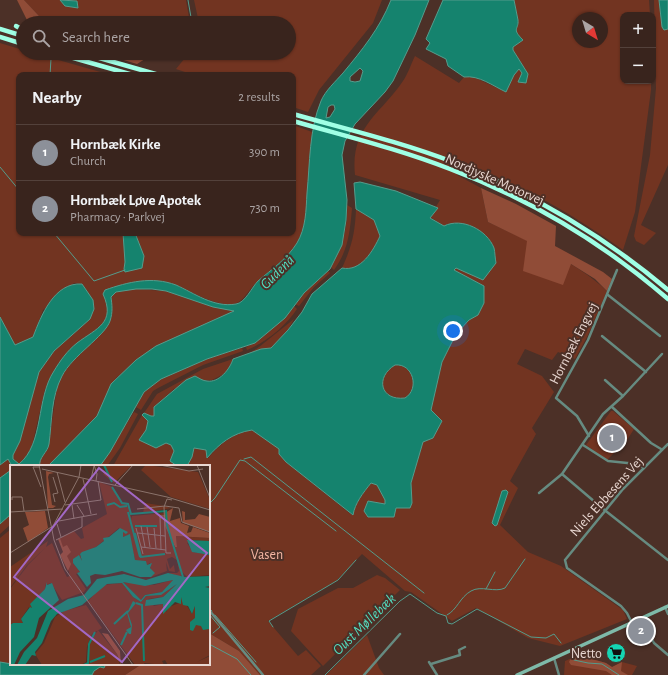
<!DOCTYPE html>
<html lang="en">
<head>
<meta charset="utf-8">
<style>
  :root { --surface:#39241d; --page:#402c26; --text:#f1f3f6; --muted:#aba4a4; --line:#53413b; --accent:#8c9099 }
  body { margin:0; font-family:"Alegreya Sans",sans-serif; background:var(--page); color:var(--text) }
  .controls { position:absolute; right:12px; top:12px; display:grid; overflow:hidden; border-radius:8px; box-shadow:0 1px 3px #0004 }
  .controls button { width:36px; height:36px; display:grid; place-items:center; padding:0; border:0; border-bottom:1px solid var(--line); background:var(--surface); color:var(--text); font:20px sans-serif }
  .compass { position:absolute; left:572px; top:12px; width:36px; height:36px; border-radius:50%; background:var(--surface); box-shadow:0 1px 3px #0004; rotate:142deg }
  .you { position:absolute; left:453px; top:331px; width:14px; height:14px; margin:-10px; border:3px solid #fff; border-radius:50%; background:#1a73e8; box-shadow:0 0 0 6px #1a73e833 }
  .badge { display:grid; place-items:center; width:26px; height:26px; border-radius:50%; background:var(--accent); color:#fff; font-size:13px; font-weight:700 }
  .pin { position:absolute; translate:-50% -50%; border:2px solid #fff; box-shadow:0 1px 4px #0006 }
  .list { margin:0; padding:0; list-style:none }
  h2 { display:flex; justify-content:space-between; align-items:center; height:52px; margin:0; padding:0 16px; font-size:17px }
  h2 small { font-size:13px; font-weight:400; color:var(--muted) }
  .list li { display:grid; grid-template-columns:26px 1fr auto; gap:12px; align-items:center; box-sizing:border-box; height:56px; padding:0 16px; border-top:1px solid var(--line) }
  .list b { display:block; font-size:15px; white-space:nowrap }
  .list p { margin:0; font-size:13px; white-space:nowrap; color:var(--muted) }
  .list em { font-size:13px; font-style:normal; color:var(--muted) }
  .icon { flex:none; width:22px; height:22px; fill:none; stroke:currentColor; stroke-width:2; stroke-linecap:round; stroke-linejoin:round }
  .map { position:relative; flex:none; width:668px; height:675px; overflow:hidden }
  .search { position:absolute; background:var(--surface); box-shadow:0 1px 3px #0004; left:16px; top:16px; width:280px; height:44px; display:flex; align-items:center; gap:10px; box-sizing:border-box; padding:0 14px; border-radius:22px; color:var(--muted); font-size:15px }
  .panel { position:absolute; background:var(--surface); box-shadow:0 1px 3px #0004; left:16px; top:72px; width:280px; height:164px; border-radius:8px }
  .map>svg:first-child { display:block }
</style>
</head>
<body>
<div class="map">
<svg width="668" height="675" viewBox="0 0 668 675">
  <rect width="100%" height="100%" fill="#4c3027"/>
  <g fill="#723421" fill-rule="evenodd">
    <polygon points="24,0 60,0 65,6 76,8 77,1 73,0 186,0 190,23 64,23 39,16"/>
    <polygon points="194,0 382,0 373,23 319,90 308,112 293,107 293,75 194,75 176,69 189,53 289,53 289,23 199,23"/>
    <path d="M514 0H649L650 15H623V81H651V90L635 212 623 250C589 226 553 203 515 185 499 177 481 171 464 164L457 175 481 188 488 222C529 242 574 260 607 291L588 335 575 359 558 352 552 360 525 349 517 364 542 376 554 392 532 428 536 434 510 481 518 488 500 525 528 552 561 566 623 610 627 619 560 646 528 638 476 608 452 621 411 592 405 591 362 554 336 581 268 621 298 656 306 650 321 666 311 675H260L239 651 209 633V466H187L192 457 194 448 206 450V455L208 458C220 444 233 433 252 430L280 449 279 454 286 462 352 515C356 503 363 493 371 483L377 485 385 500V504L368 501 396 508 412 502 411 483 423 442 442 362 456 334 469 320 478 315 484 286 454 270 455 267 496 263C495 258 495 253 494 248 487 230 462 217 444 226L430 217 440 200 355 175C350 127 380 115 403 81 408 74 411 64 415 56L459 83 464 77 471 76 480 80 506 92 514 75 519 69 522 73 519 82 528 74 513 50V47L522 40C511 28 519 29 518 20 517 13 515 7 514 0ZM578 18H602V42H578Z"/>
    <polygon points="654,0 668,0 668,165 641,225 656,233 644,245 636,241 634,236 650,155 656,88"/>
    <path d="M0 43 23 50V53H34L111 75H19V233H123L125 262 124 269 144 256 135 233H293V125L312 132C310 161 312 221 296 245 285 261 268 271 254 285 244 296 241 307 224 304 206 301 192 292 176 285 153 276 128 282 105 290L108 311 103 326 71 348 45 389 32 446 28 456 19 464 13 459V455L20 440 39 372 54 351 90 319 93 300 82 284 74 283 43 310 33 337 15 345 0 317Z"/>
    <path d="M347 205 352 208C350 232 348 251 334 270L331 267C342 249 348 226 347 205Z"/>
    <path d="M356 209 374 220 380 236C373 251 362 272 342 268 352 246 355 233 356 209Z"/>
    <polygon points="328,271 330,273 314,287 299,306 295,304 304,293"/>
    <path d="M136 289 166 291 213 307 234 311 117 377C105 391 106 402 97 416L51 464 48 466H40V460L48 449 57 387 63 374 76 357 108 326 112 315V295L116 292Z"/>
    <path d="M294 306 297 309C286 326 265 343 247 350L246 347C260 341 284 319 294 306Z"/>
    <polygon points="294,319 288,330 271,348 261,349 248,354 259,347"/>
    <polygon points="242,348 243,351 203,365 158,388 153,391 141,410 136,407 144,392 155,382 207,359"/>
    <polygon points="233,359 226,373 212,380 204,380 174,389 154,407 154,416 151,416 144,413 157,394 203,369"/>
    <path d="M395 365C413 364 420 389 405 398 380 401 375 377 395 365Z"/>
    <polygon points="611,411 613,411 634,429 627,440 607,460 586,445"/>
    <polygon points="134,412 138,414 120,448 107,466 100,466"/>
    <polygon points="142,415 148,421 146,430 171,445 174,451 170,461 177,466 113,466"/>
    <polygon points="8,459 12,465 11,470 0,478 0,465"/>
    <polygon points="11,514 11,524 0,534 0,524"/>
    <polygon points="11,529 11,664 0,662 0,538"/>
    <polygon points="377,575 385,578 400,590 323,666 291,631 298,609 338,588 353,588"/>
    <polygon points="367,635 379,668 384,675 326,675"/>
    <polygon points="579,655 606,663 612,667 622,662 637,666 632,675 564,675 565,661"/>
    <path d="M106 664H142L125 675H92C95 670 98 667 104 668Z"/>
  </g>
  <g fill="#904c37">
    <polygon points="17,0 24,0 39,16 64,23 34,23 27,20"/>
    <polygon points="100,53 163,53 159,56 153,54 137,64"/>
    <polygon points="481,188 516,204 556,226 555,246 603,272 612,279 607,291 595,279 571,264 563,285 523,271 527,241 488,222"/>
    <polygon points="209,633 239,651 260,675 125,675 142,664 209,664"/>
    <polygon points="577,655 606,663 612,667 622,662 621,671 628,675 612,675 606,671 571,665 569,662 571,658"/>
  </g>
  <g fill="#15836e" stroke="#559c8c" fill-rule="evenodd">
    <polygon points="60,0 77,1 78,8 65,6"/>
    <path d="M391 0H429L415 35 393 81 385 92 355 124 345 141 342 155 347 200 346 220 342 245 330 269 304 293 285 318 255 343 207 359 161 379 144 392 110 452 100 466H48L97 416 111 384 136 360 156 346 234 311 213 307 166 291 152 289H136L116 292 111 297C112 305 113 312 110 321 105 336 72 356 62 376 51 397 52 421 49 444 48 452 38 458 40 466H12L8 459 0 465V317L15 345 33 337C41 316 54 282 82 284L93 300 94 309 90 319 54 351 39 372 20 441 13 455V459L19 464C44 444 36 398 54 371 60 361 67 351 77 343 97 328 116 323 103 294L105 290C128 282 152 276 176 285 194 293 214 308 236 304 245 303 252 287 258 281 272 269 287 259 297 243 306 228 306 210 307 193 310 163 309 130 321 101 325 91 336 81 343 73 362 50 380 28 391 0ZM360 68 363 71 360 81 355 82 350 81V77ZM331 105H334L335 109 330 117 326 118 328 107Z"/>
    <path d="M443 0H514C515 7 517 13 518 20 519 30 511 28 523 40L513 47V50L528 74 526 83 518 82 522 73 519 69 514 75 506 92C493 86 479 75 464 77L448 66 446 59 426 49 430 43 426 39Z"/>
    <polygon points="659,0 668,0 668,29 664,30 662,27"/>
    <path d="M360 182 396 191 438 208 430 218 444 226C462 217 487 230 494 248 495 252 495 258 496 263L483 280 456 268 454 270 484 286V303L478 315 469 320 456 334 442 362 431 410 442 421 433 438 423 442 411 483 412 503 410 508H396L394 517H368L364 511 368 501 385 504V500L377 485 371 483C363 493 355 503 353 515L286 462 279 454V449L252 430C232 433 219 444 207 458L206 450 194 448 192 457 187 466H177L170 461 174 451 171 445 166 443 156 448 139 440 146 430 148 421 142 415 144 413 151 416H154V407L186 380 195 376C199 378 203 381 207 381 219 383 230 369 233 359L261 349 271 348 288 330 302 312 312 294 342 268C361 272 373 251 380 236L374 220 356 209 354 183ZM395 365C413 363 420 389 405 398 380 401 375 377 395 365Z"/>
    <polygon points="123,233 135,233 144,256 142,268 125,272 124,269 125,262"/>
    <polygon points="11,470 11,514 0,524 0,478"/>
    <polygon points="506,490 508,492 497,525 495,526 492,523 502,491"/>
    <polygon points="0,662 12,664 106,664 104,668 100,667 94,671 92,675 0,675"/>
  </g>
  <g fill="none" stroke-linecap="round" stroke-linejoin="round">
    <g stroke="#559c8c" stroke-width="1">
      <polyline points="188,0 192,23"/>
      <polyline points="62,23 63,18"/>
      <polyline points="50,75 51,59"/>
      <polyline points="0,167 19,190"/>
      <polyline points="54,233 94,281 125,270"/>
      <polyline points="244,459 251,457 424,593"/>
      <polyline points="209,504 215,498 240,460 245,461 336,531"/>
      <polyline points="486,589 495,572"/>
      <polyline points="209,608 212,611"/>
      <polyline points="209,614 220,627 213,633"/>
      <polyline points="215,615 256,662"/>
      <path d="M447 615C457 610 460 597 471 591 481 585 495 593 505 588L525 559"/>
      <polyline points="273,627 269,621 338,580 356,560"/>
      <polyline points="209,644 237,659 251,675"/>
      <polyline points="574,660 588,663 602,664 619,675"/>
      <polyline points="325,675 400,601 410,594 437,613 446,616 448,623 452,624 477,609 531,637 546,638 554,634 561,643"/>
    </g>
    <g stroke="#668b81" stroke-width="2.5">
      <polyline points="608,295 660,336"/>
      <polyline points="602,336 646,372"/>
      <polyline points="605,380 623,396"/>
      <polyline points="612,407 651,443 661,449"/>
      <polyline points="589,436 577,416 556,398 588,340 617,270"/>
      <polyline points="583,445 608,461 637,464 644,468"/>
      <polyline points="562,474 602,508 668,560"/>
      <polyline points="539,493 562,474 603,414 623,396 662,354"/>
      <polyline points="665,607 668,614"/>
      <polyline points="209,610 263,675"/>
      <polyline points="641,619 654,643 668,655"/>
      <polyline points="632,623 627,613 621,606 567,568 565,560 623,489 668,444"/>
      <polyline points="554,658 559,675"/>
      <polyline points="429,662 437,675"/>
      <polyline points="431,664 460,655 459,650 465,647"/>
      <polyline points="364,675 400,634"/>
    </g>
    <polyline stroke="#7ebaa9" stroke-width="3.5" points="517,675 668,606"/>
    <g stroke="#9fffe5" stroke-width="4.5">
      <polyline points="16,26 23,30"/>
      <polyline points="0,29 23,36"/>
      <polyline points="0,37 23,44"/>
      <polyline points="56,53 133,75"/>
      <polyline points="82,53 159,75"/>
      <path d="M293 114C346 129 401 142 453 162 531 193 604 236 668 290"/>
      <path d="M293 121C345 136 399 149 450 169 530 199 603 243 668 299"/>
    </g>
  </g>
  <defs>
    <g id="supermarket-disc" transform="scale(1)"><circle r="9.5" fill="#15d5b3" stroke="#4c3027"/><path d="M-6-5.5h2.5l.6 2H6L4.5 2H-2.5L-4.4-4H-6ZM-1.5 3.2a1.3 1.3 0 1 0 .1 0ZM3 3.2a1.3 1.3 0 1 0 .1 0Z" fill="#111"/></g>
  </defs>
  <g fill-rule="evenodd">
    <use href="#supermarket-disc" x="616" y="653"/>
  </g>
  <g text-anchor="middle" stroke-width="4" stroke-linejoin="round" paint-order="stroke">
    <g font-size="14" fill="#e9d7d1" stroke="#4c3027">
      <text transform="translate(495 179) rotate(24)" y="5">Nordjyske Motorvej</text>
      <text transform="translate(573 343) rotate(-63)" y="5">Hornbæk Engvej</text>
      <text transform="translate(606 496) rotate(-48)" y="5">Niels Ebbesens Vej</text>
    </g>
    <g font-size="14" fill="#f4b6a3" stroke="#4c3027">
      <text x="267" y="559">Vasen</text>
    </g>
    <g font-size="14" fill="#e9d7d1" stroke="#4c3027" text-anchor="end">
      <text x="602" y="658">Netto</text>
    </g>
    <g font-size="15" font-style="italic" fill="#53dec0" stroke="#4c3027">
      <text transform="translate(277 272) rotate(-45)" y="5">Gudenå</text>
      <text transform="translate(364 624) rotate(-44)" y="5">Oust Møllebæk</text>
    </g>
  </g>
  <g transform="translate(10 465)">
    <rect width="200" height="200" fill="#4c3027"/>
    <path d="M94 0H122L104 18 93 9 96 7ZM136 0 188 7 200 35V44L161 32 131 5ZM89 17 103 22 112 38 117 39 122 54V51L155 48 164 82H167L166 71 200 73 198 77 185 75 177 78 183 87 200 90V110L177 112 172 107 171 112 158 108H167L169 106 166 88 167 95 162 92 157 94 160 104 164 100 165 107 159 106 156 97 157 106 141 112 140 98 137 100 125 95 119 70 113 72V67L109 63 86 82 70 89 72 96 63 98 70 107 66 109 76 124 74 127 52 135 41 118 36 120V118L35 124 21 139 22 144 19 142 11 154 13 158H3L0 160V124L18 100 35 83 17 100 0 123V102L38 76 36 82 42 78 52 102 57 112 60 111 50 73 64 66 71 74 74 73 72 63 97 49ZM135 38 154 41 161 43 133 48ZM162 115 164 116 152 127 135 130 131 135 113 117 144 120ZM112 118 123 132 131 137 136 131 154 128 167 119 153 132 138 134 144 141 153 139 156 147 159 142 169 138 171 131 182 149 185 141V153L200 152V190L187 197 200 191V200H158L155 195 152 196 154 200 134 198 135 200H125L78 136 93 120ZM76 140 92 163 82 169 77 182 76 197 71 200H32L25 189 34 178 45 152 54 146ZM88 165 107 189 110 200H76L79 198 77 194 78 180Z" fill="#723421"/>
    <path d="M36 6 44 8 39 9 38 12 42 40 46 41 43 43H38ZM163 43 160 56 170 53 171 58 179 61 177 68 181 67 183 62 200 68V73L166 71 167 82H165L155 61V48ZM35 46 38 63 18 77 13 63 19 60 15 47ZM172 46 175 47V55L185 54 189 49 200 52V67L173 58ZM50 73 53 82 57 80 61 87 57 91 61 99 58 106 50 90 53 87 48 74ZM92 168 98 169 110 186 111 200 107 189Z" fill="#904c37"/>
    <path d="M110 63 118 67 116 69 113 67V72L120 69 125 95 136 96 137 100 142 98 140 103 145 108 141 112H130L112 106 95 110 85 109 80 111 81 118 77 122 67 108 70 107 63 98V94L69 90 72 96 70 89 72 87 86 82 94 76 93 73 99 72ZM177 75 200 76V90L182 87ZM158 108 175 112 200 111V121L195 122 200 123 199 164 193 165 191 161 186 160 183 166 180 165V157L185 153V141L182 149 178 141 173 140 171 132V139L165 137 153 149V139L135 141 136 135 153 132 167 119 151 130 136 131 131 137 123 132 112 118 97 119 72 140 47 149 41 156 32 178 25 187 26 191 22 190 15 200H7L14 187 27 173 38 146 58 134 74 130 87 114 114 109 136 115ZM163 115 152 127 135 130 131 135 113 117 135 121ZM37 117V120L42 118 49 135 29 153 24 172 10 187 4 200H0V160L3 158H13L11 154 20 142 22 143 20 139 35 124ZM123 136 126 138 118 148 122 160 121 169H119L116 165 121 162 117 148Z" fill="#15836e" fill-rule="evenodd"/>
    <path fill="none" stroke="#15836e" stroke-width="2" d="M94 0 102 17M102 22 112 38 118 39 121 49 156 46 157 60 173 112M97 40 104 38 110 42 117 41M118 47 130 92M125 61H147M125 68 131 92 155 89M126 138 132 140 134 196M104 159 118 146M111 180 117 167M80 197 95 191M74 200 78 198 79 179 85 167"/>
    <path fill="none" stroke="#8b736b" stroke-width="1" d="M29 0 44 75 55 104 123 200M84 0 87 9 86 16M150 0 179 6 193 4M187 0 200 33M30 2H23L31 22M32 4 157 32 200 45M47 7 55 37M43 12 48 28 43 29 45 37M69 12 71 0M73 14 81 49M81 14 84 1M105 20 123 0M2 35V32H12L14 46M55 40 91 35 88 16M62 40 64 54M67 40 74 51M127 44 155 41 169 43 172 57 200 67M0 47 53 44M49 56 87 49M47 59 51 72M131 61 135 82M137 62 140 82M126 63 133 89M144 63 146 83M128 68 155 71M46 75 72 62V52M131 82 156 85M151 85 150 51H155M0 88 43 61 69 12M161 88H156L154 42 157 34 162 35"/>
    <path fill="#a268c5" fill-opacity="0.15" stroke="#a268c5" stroke-width="2" d="M89 3 197 88 112 197 4 112Z"/>
    <rect width="200" height="200" fill="none" stroke="#e9d7d1" stroke-width="2"/>
  </g>
</svg>
<div class="controls">
<button>+</button>
<button>−</button>
</div>
<svg class="compass" viewBox="-18 -18 36 36"><path d="M0-13l5 13h-10z" fill="#e53935"/><path d="M0 13l5-13h-10z" fill="#aba4a4"/></svg>
<div class="you"></div>
<div class="pin badge" style="left:612px;top:438px">1</div>
<div class="pin badge" style="left:641px;top:631px">2</div>
<div class="search"><svg class="icon" aria-label="search" viewBox="0 0 24 24"><circle cx="10" cy="10" r="6"/><path d="M15 15l6 6"/></svg>Search here</div>
<section class="panel">
<h2>Nearby<small>2 results</small></h2>
<ul class="list">
<li><span class="badge">1</span><div><b>Hornbæk Kirke</b><p>Church</p></div><em>390 m</em></li>
<li><span class="badge">2</span><div><b>Hornbæk Løve Apotek</b><p>Pharmacy · Parkvej</p></div><em>730 m</em></li>
</ul>
</section>
</div>
</body>
</html>
